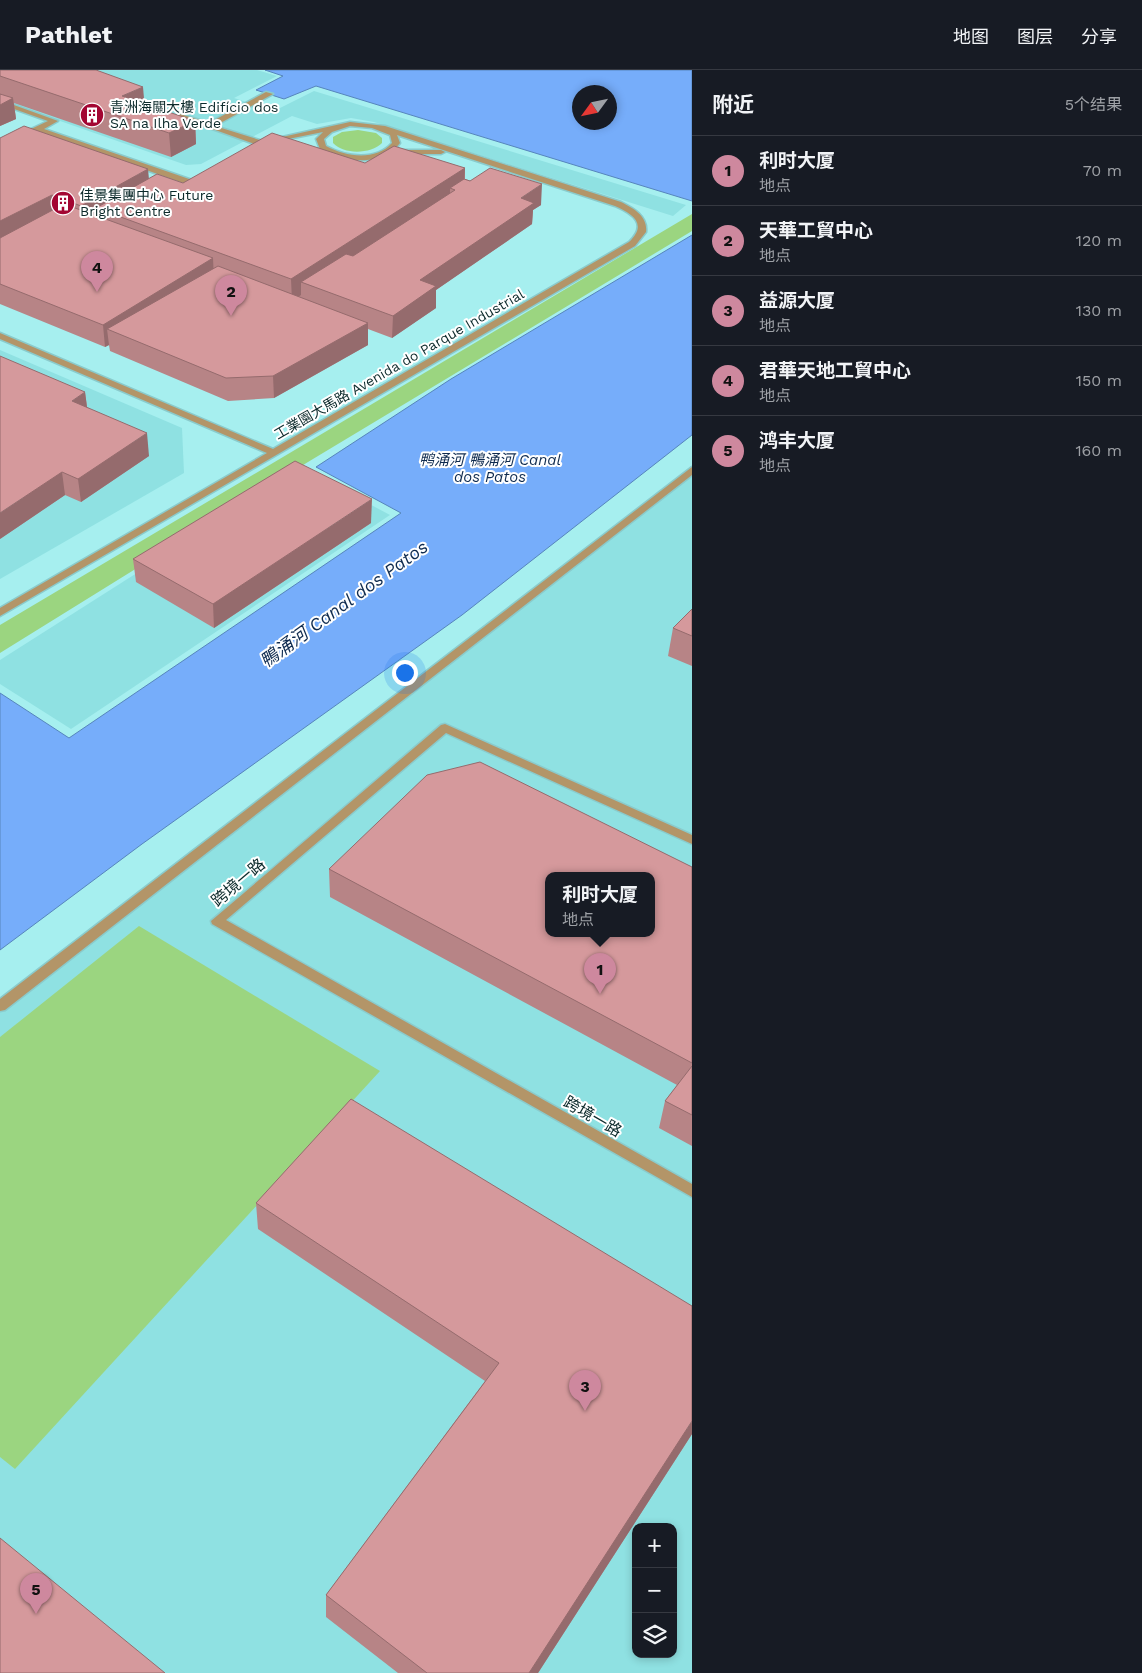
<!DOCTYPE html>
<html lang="zh">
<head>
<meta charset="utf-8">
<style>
  :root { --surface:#171b24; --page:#242831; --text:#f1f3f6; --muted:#9ea1a6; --line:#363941; --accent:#ce889e }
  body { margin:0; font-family:"Work Sans","Noto Sans SC",sans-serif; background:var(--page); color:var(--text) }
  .controls { position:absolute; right:15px; bottom:15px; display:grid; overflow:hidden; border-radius:10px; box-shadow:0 2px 8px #0003 }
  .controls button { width:45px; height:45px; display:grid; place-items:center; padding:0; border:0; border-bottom:1px solid var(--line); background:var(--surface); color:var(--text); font:25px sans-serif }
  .compass { position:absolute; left:572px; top:15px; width:45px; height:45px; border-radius:50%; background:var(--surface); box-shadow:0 2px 8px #0003; rotate:237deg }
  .you { position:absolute; left:404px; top:602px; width:18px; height:18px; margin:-12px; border:4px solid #fff; border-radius:50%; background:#1a73e8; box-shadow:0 0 0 8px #1a73e833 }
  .badge { display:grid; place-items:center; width:32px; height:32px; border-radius:50%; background:var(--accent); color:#111; font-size:16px; font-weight:700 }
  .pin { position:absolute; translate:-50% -41px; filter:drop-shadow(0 1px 2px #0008) }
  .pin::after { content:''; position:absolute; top:26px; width:18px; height:15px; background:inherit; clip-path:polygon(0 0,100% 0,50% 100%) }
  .popup { position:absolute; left:545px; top:802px; width:110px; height:65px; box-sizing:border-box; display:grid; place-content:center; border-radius:10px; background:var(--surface); filter:drop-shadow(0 1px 4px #0005); font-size:16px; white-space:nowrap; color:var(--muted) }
  .popup b { font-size:19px; color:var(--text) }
  .popup::after { content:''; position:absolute; left:50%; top:100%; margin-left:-10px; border:10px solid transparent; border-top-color:var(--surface) }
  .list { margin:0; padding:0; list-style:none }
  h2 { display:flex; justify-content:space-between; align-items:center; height:65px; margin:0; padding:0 20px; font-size:21px }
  h2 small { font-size:16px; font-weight:400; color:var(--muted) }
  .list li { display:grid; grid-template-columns:32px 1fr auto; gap:15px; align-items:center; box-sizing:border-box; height:70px; padding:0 20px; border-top:1px solid var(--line) }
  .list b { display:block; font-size:19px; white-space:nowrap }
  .list p { margin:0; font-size:16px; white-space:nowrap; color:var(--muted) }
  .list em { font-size:16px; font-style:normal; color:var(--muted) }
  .icon { flex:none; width:28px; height:28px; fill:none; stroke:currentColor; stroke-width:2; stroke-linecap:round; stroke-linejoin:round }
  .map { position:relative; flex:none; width:692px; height:1603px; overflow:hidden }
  header { display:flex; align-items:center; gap:30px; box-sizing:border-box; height:70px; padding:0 25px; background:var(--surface); border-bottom:1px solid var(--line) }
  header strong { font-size:24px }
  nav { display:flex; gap:28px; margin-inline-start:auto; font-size:18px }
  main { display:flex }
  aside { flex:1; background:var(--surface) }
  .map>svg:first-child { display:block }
</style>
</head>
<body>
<header>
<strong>Pathlet</strong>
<nav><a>地图</a><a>图层</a><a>分享</a></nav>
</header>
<main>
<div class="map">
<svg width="692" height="1603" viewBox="0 0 692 1603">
  <rect width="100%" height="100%" fill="#a6efef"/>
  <g fill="#8fe1e2" fill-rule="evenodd">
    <polygon points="0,0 257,0 277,6 234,28 274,41 314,21 686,135 673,146 374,52 351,48 317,54 292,46 201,94 186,95 0,30"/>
    <polygon points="0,280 182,358 184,403 0,509"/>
    <polygon points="302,398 390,445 71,659 0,614 0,590"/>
    <path d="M692 400V1603H0V936ZM549 805H651V863H549ZM636 1457H673V1584H636Z"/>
  </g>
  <g fill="#9bd580">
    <path d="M358 60 376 63 382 68V73C371 84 344 85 333 73V67L342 62Z"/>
    <polygon points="692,144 692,161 308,392 0,583 0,555"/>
    <polygon points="139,856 380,1001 15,1399 0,1387 0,967"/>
  </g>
  <g fill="#76adfa" stroke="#5685bc" fill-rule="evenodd">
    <path d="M265 0H692V131L316 16 284 29 256 20 283 6ZM580 22H610V52H580Z"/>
    <polygon points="692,165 692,365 462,545 142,774 0,880 0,623 69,668 401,443 316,397 451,309"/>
  </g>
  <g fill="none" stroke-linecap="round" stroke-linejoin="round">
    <g stroke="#8acbcc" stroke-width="3">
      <g id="lane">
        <polygon points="266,22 273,24 215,56 266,72 266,76 260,76 176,46 180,44 209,53"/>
        <polygon points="692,397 692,405 5,940 0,941 0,929"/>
        <polygon points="445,654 692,765 692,774 446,663 226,850 692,1114 692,1127 212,854 211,851 441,655"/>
      </g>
    </g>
    <g stroke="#8acbcc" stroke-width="3">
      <g id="street">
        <polygon points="0,30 58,51 44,59 192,110 200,107 204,109 195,115 189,115 38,62 31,63 31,59 48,51 0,34"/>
        <path d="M350 52 385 56 621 132C633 138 648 146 646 162L635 176 0 546V538L267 383 0 269V263L273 379 629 172C648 154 633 144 615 136L397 65 400 73 394 80H441L445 82 441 84H394L391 83C369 95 341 91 320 79L316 69 323 62 268 73 264 71ZM350 56 372 58 390 65 392 73C376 91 346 87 326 76L324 69 332 62Z"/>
      </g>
    </g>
    <use href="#lane" fill="#b39568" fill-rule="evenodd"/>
    <use href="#street" fill="#b39568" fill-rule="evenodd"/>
  </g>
  <g fill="#b78486">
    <polygon points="0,0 144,34 195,51 196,74 171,87 14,33 16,49 0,56"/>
    <polygon points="0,68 149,109 183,113 365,93 465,98 465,109 541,135 533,140 532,154 436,220 436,238 392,268 368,259 368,275 274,328 228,331 110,281 109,275 105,277 0,234"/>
    <polygon points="85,322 87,337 149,386 81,432 65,425 0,469"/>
    <polygon points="371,453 214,558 136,512 133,489"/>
    <polygon points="692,539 692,596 668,586 673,558"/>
    <polygon points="692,797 692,1076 659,1058 665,1031 677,1015 330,827 329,799"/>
    <polygon points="256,1133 692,1364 538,1603 398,1603 326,1547 326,1525 485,1311 258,1159"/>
  </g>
  <g fill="#956b6d">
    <polygon points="143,17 145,40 122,26"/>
    <polygon points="13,28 16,49 0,56 0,35"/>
    <polygon points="195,51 196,74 171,87 169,63"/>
    <polygon points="465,98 464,119 455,120 450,118 450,128 314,217 301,212 301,225 292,231 291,209"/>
    <polygon points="148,99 150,120 96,138 97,149 83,157 81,136"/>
    <polygon points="542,114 541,135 533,140 532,154 436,220 436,238 392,268 393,246 420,210 521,128"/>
    <polygon points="52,125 54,146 0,174 0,151"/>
    <polygon points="213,188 214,210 107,259 109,275 105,277 103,255"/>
    <polygon points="368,253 368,275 274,328 273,306"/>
    <polygon points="85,322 88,345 72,331"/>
    <polygon points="147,363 149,386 81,432 78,409"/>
    <polygon points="62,402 65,425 0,469 0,443"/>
    <polygon points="372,429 371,453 214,558 213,534"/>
    <polygon points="692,1351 692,1364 538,1603 529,1603"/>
  </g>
  <g fill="#d5999c" stroke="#956b6d" fill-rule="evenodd">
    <polygon points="0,0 96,0 143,17 122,26 195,51 169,63 0,6"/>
    <polygon points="0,24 13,28 0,35"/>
    <polygon points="24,56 148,99 81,136 52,125 0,151 0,68"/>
    <polygon points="272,63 365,93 394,76 465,98 291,209 96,138 157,104 183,113"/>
    <polygon points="490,98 542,114 521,128 534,133 420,210 436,216 393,246 301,212 346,184 353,186 455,120 450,118 464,109 470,111"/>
    <polygon points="64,134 213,188 103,255 0,214 0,168"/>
    <polygon points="218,196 368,253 273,306 226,308 107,259"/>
    <polygon points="0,286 85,322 72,331 147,363 78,409 62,402 0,443"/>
    <polygon points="295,391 372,429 213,534 133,489"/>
    <polygon points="692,539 692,566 673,558"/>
    <path d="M480 692 692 797V993L329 799 427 705ZM549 805H651V863H549Z"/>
    <polygon points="692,996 692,1045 665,1031"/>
    <polygon points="351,1029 692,1236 692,1351 529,1603 427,1603 326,1525 499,1293 256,1133"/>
    <polygon points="0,1468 165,1603 0,1603"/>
  </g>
  <defs>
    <g id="building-disc" transform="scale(1.25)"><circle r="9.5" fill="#a30632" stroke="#fff"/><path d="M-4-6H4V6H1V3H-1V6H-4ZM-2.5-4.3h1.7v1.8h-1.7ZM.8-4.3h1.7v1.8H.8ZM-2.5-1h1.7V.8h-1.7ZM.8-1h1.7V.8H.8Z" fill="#fff"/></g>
  </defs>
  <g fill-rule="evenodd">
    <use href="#building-disc" x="92" y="45"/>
    <use href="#building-disc" x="63" y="133"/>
  </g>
  <g text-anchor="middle" stroke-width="4" stroke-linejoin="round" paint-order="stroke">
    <g font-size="14" fill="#0b292a" stroke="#fff" text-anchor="start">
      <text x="110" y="42">青洲海關大樓 Edifício dos<tspan x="110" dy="16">SA na Ilha Verde</tspan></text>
      <text x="80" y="130">佳景集團中心 Future<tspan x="80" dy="16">Bright Centre</tspan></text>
    </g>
    <g font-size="14" fill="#0b292a" stroke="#fff">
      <text transform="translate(399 294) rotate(-30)" y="5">工業園大馬路 Avenida do Parque Industrial</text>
    </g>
    <g font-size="15" font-style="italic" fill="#0f2b4f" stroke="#fff">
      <text x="490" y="395">鸭涌河 鴨涌河 Canal<tspan x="490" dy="17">dos Patos</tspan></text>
    </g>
    <g font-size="16" fill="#0b292a" stroke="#fff">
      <text transform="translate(238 812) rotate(-40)" y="6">跨境一路</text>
      <text transform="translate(593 1046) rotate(30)" y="6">跨境一路</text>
    </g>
    <g font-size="18" font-style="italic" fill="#0f2b4f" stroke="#fff">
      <text transform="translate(344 534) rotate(-36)" y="6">鴨涌河 Canal dos Patos</text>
    </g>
  </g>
</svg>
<div class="controls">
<button>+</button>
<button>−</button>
<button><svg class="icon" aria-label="layers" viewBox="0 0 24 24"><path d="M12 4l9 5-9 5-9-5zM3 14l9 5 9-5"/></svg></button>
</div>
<svg class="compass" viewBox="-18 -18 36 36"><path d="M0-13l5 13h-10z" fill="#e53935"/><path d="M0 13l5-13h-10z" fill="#9ea1a6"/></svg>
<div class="you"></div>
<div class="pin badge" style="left:600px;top:924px">1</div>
<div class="popup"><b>利时大厦</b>地点</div>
<div class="pin badge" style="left:231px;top:246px">2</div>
<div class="pin badge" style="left:585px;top:1341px">3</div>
<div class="pin badge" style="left:97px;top:222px">4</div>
<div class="pin badge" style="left:36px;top:1544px">5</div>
</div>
<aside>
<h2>附近<small>5个结果</small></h2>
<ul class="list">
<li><span class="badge">1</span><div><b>利时大厦</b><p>地点</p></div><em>70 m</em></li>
<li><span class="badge">2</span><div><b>天華工貿中心</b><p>地点</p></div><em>120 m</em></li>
<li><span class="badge">3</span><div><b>益源大厦</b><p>地点</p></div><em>130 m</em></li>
<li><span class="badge">4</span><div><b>君華天地工貿中心</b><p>地点</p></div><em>150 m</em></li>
<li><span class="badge">5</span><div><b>鸿丰大厦</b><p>地点</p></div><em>160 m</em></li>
</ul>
</aside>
</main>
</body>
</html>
